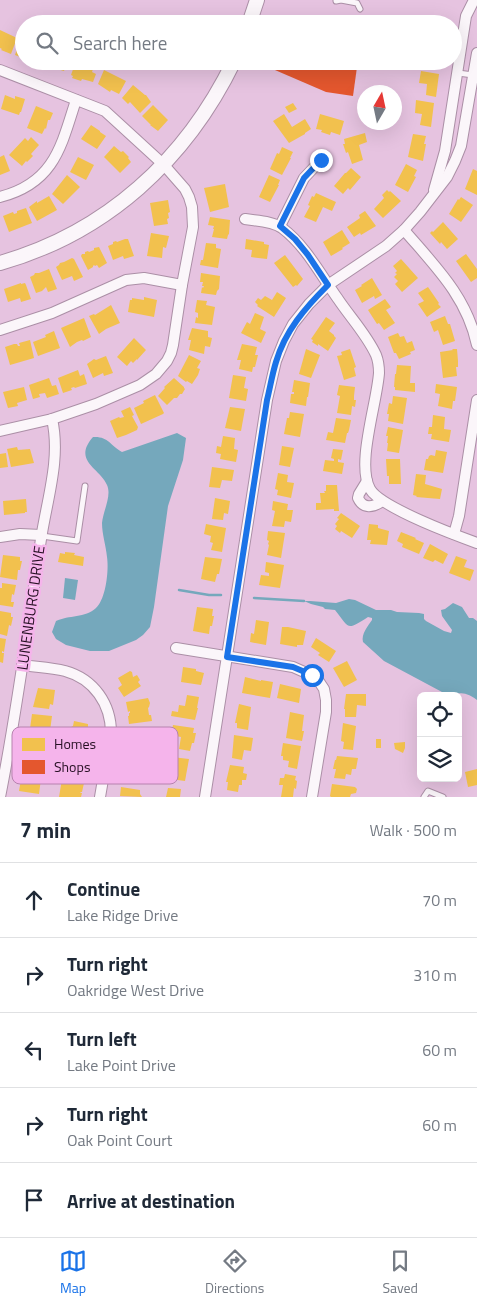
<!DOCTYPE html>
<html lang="en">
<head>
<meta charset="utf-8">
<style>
  :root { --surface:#fff; --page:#f2f2f3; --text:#1f2937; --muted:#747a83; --line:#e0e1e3; --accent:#1a73e8 }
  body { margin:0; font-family:"Titillium Web",sans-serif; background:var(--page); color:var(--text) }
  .controls { position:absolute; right:15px; bottom:15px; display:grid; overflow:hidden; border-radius:8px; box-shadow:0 5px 20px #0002 }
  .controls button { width:45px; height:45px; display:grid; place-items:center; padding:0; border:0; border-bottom:1px solid var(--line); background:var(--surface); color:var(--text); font:25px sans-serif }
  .compass { position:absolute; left:357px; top:85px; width:45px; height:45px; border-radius:50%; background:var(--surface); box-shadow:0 5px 20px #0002; rotate:9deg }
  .stop { position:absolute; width:15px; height:15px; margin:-11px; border:4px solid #1a73e8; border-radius:50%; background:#fff }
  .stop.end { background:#1a73e8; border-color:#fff; box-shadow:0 1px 5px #0008 }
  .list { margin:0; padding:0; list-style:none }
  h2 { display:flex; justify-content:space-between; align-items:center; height:65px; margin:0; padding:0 20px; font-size:21px }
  h2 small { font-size:16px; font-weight:400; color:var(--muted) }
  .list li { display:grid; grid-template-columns:32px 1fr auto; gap:15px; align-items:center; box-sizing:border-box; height:75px; padding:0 20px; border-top:1px solid var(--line) }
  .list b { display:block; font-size:19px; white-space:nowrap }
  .list p { margin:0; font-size:16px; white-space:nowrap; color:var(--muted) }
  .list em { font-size:16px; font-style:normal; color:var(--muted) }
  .icon { flex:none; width:28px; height:28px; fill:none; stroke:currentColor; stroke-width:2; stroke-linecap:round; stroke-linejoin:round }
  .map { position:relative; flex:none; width:477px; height:797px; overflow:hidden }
  .search { position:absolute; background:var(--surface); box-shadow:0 5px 20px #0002; left:15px; right:15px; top:15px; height:55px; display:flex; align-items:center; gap:12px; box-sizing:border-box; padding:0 18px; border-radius:28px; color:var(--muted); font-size:19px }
  .sheet { height:440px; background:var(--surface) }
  nav { display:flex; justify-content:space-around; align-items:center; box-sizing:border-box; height:70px; border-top:1px solid var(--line); background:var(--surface); font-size:14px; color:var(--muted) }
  nav a { display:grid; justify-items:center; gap:2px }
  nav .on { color:var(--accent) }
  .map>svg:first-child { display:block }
</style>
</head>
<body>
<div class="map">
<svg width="477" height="797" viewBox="0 0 477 797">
  <rect width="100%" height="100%" fill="#e6c3e0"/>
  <g fill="#75a8bc">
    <path d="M177 433 186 438 183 460 168 506 154 607 150 627 143 635 136 640 109 651H90L66 645 56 639 52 632 56 621C69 615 85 618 96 608 106 599 109 570 107 557 106 546 102 534 102 523 103 511 112 496 107 485 100 468 72 461 93 437 108 436 110 445 122 452Z"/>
    <polygon points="65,578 78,580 75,600 63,598"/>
    <path d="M349 599 355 600 376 610H391L397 612 419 613 424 614V619L426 621 444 631 451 633 452 630 442 616 441 610 445 609 453 603 462 607 469 618H473L477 621V700C461 688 456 697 442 692L384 661 363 642C361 634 368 626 372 620V618L368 617C346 631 350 629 335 610L325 609 323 607 311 604 304 601H310L336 603Z"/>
  </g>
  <g fill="#f2c14e">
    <polygon points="0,30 17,38 11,54 1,50 2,49 0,48"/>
    <polygon points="20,41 24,42 23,58 15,55"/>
    <polygon points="48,61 68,61 64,71 57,69 56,70 47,67"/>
    <polygon points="76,61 94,66 92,72 96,74 93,82 82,79 81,81 72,78 73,76 71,75"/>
    <polygon points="104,70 126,81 119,94 111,90 110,92 98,84"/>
    <polygon points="421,71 439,74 436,97 426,95 427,84 419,83"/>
    <polygon points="133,85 145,95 146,95 151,102 140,113 130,102 128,104 122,98"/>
    <polygon points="5,95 15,99 15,96 25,99 21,112 20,112 19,115 1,109"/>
    <polygon points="416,100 434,103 431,127 420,125 422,114 415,113"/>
    <polygon points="293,103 297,109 289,113 285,107"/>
    <polygon points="153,105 168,120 158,131 150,125 151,125 142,116"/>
    <polygon points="36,106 53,113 50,120 48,120 46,129 45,128 42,134 27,128"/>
    <polygon points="284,114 292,127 305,119 311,129 305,133 305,134 289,143 273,121"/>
    <polygon points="320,114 344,121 340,135 331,132 330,135 321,132 322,130 316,129"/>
    <polygon points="91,125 100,131 100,132 106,136 97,149 81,139"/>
    <polygon points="365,133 367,142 359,145 363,160 352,164 348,152 346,153 343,144 345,144 344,139"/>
    <polygon points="413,134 426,136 424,144 426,144 423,161 408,157"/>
    <polygon points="31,137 39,145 31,154 33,156 27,162 26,161 22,166 9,155 25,138 28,141"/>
    <polygon points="114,146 121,152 123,151 129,157 128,158 131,162 120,173 104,157"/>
    <polygon points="282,147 293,152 290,158 291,158 282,175 270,169 277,153 279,154"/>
    <polygon points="4,155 10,171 0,175 0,157"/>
    <polygon points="78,157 94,165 86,180 70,172"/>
    <polygon points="406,164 417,170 414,176 416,177 408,192 395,185"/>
    <polygon points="351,168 361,177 350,190 348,188 343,194 334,186 345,173 346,173"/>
    <polygon points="473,169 477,171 477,195 465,189"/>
    <polygon points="67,175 80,187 63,204 52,194"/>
    <polygon points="269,175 280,180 278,185 279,185 270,202 259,197"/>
    <polygon points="225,184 229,207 210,212 204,188"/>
    <polygon points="387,190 389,192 390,191 401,201 383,218 374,209 384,198 382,195"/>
    <polygon points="316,193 336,202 332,211 323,207 316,222 304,217 310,206 308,205 312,196 314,197"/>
    <polygon points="49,196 57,210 37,221 29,207 37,201 37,203"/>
    <polygon points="461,197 473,205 461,222 449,214 458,199 459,200"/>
    <polygon points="168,200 170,212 168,213 169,218 167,219 168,224 154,226 150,203"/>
    <polygon points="26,208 32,223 9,232 3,216 13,212 14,214 17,213 17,211"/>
    <polygon points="365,211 376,226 361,235 360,233 354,237 347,227 360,218 359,215"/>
    <polygon points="210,217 230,220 229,234 228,235 227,239 212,237 214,229 213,229 214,226 208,225"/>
    <polygon points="443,222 458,239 447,249 441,242 440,244 430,233 432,231 433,232"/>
    <polygon points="342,230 350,243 342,248 343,249 331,256 323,242"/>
    <polygon points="151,233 169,236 166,248 163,247 162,258 147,256"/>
    <polygon points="125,239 128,239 134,256 124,259 123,256 113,260 108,246 113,244 113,242 116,241 117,242"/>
    <polygon points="246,239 264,242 264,244 269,245 267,259 251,257 252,250 245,249"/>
    <polygon points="206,243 216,244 216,248 221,249 218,268 200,265 201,260 203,260"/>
    <polygon points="99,247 107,263 99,268 97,265 95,266 94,265 93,266 93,267 88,270 81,256 82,254 85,254 85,252 88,251 89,252 94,250 94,248"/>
    <polygon points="466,254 477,269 477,278 471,282 456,261"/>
    <polygon points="285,255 303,279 297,286 296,285 293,287 274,263"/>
    <polygon points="72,258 74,259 83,277 74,281 72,276 62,280 56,267 59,265 60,263 64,262"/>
    <polygon points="401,259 418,278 402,292 395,284 398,281 394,277 397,274 395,273 397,271 393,266"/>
    <polygon points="49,269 57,289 48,292 46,287 42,291 36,293 30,277 34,275 35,273 39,273"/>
    <polygon points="201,273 220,276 219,289 217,291 216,295 201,293 202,287 203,288 204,286 202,286 203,282 200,282"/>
    <polygon points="372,278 382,295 375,299 374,296 362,303 355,290 362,286 361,285"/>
    <polygon points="21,283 21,284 25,283 26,285 31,299 21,302 20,298 8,302 4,289"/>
    <polygon points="428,287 439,303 438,304 441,307 427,317 418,304 424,301 418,293"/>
    <polygon points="277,292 286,298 274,317 257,306 258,305 255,302 258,298 261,300 265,296 272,300"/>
    <polygon points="144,297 157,300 154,317 128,312 130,300 132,300 132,298 144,300"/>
    <polygon points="385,299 391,307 386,310 395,323 384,330 379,323 377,324 368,310"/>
    <polygon points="197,300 207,301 206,305 215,307 212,325 195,323 196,317 198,318 198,313 195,312"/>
    <polygon points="111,305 120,323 106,329 99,334 89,316 94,314 95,315"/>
    <polygon points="255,313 264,317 260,329 266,332 261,343 241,333 247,322 250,324"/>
    <polygon points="445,316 448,324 450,324 455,341 443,345 438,330 434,332 430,322"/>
    <polygon points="326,317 335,323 329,331 334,335 334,336 336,338 328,351 318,344 318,346 312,342 313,340 311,339"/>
    <polygon points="84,318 91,337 83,341 82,340 77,342 70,347 61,328"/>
    <polygon points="192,328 208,331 208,337 212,338 210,347 205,346 204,354 189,350 191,340 188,340"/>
    <polygon points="54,331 60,348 38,356 33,342 46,337 45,335"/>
    <polygon points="398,333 400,337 404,336 407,343 412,341 415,350 410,352 411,354 399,359 396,353 394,353 388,337"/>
    <polygon points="134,338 146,350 137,360 137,359 133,363 131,361 127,366 117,357"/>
    <polygon points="30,340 34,358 10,365 5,347 14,344 17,344 18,346 20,346 19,343"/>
    <polygon points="242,344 257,347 255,355 258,355 255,367 253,367 252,372 239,369 241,360 237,360"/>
    <polygon points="306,349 320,355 311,378 299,374"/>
    <polygon points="350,349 356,367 354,368 356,376 344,380 337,356 342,355 341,352"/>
    <polygon points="452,349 457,349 458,361 458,367 456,367 457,376 443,378 440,352 453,350"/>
    <polygon points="189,355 201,361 197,368 200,369 198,375 192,384 187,381 186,382 178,376"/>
    <polygon points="106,356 113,373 104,376 103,373 93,378 87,364 94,359 96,360"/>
    <polygon points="397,365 411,366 410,383 415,383 415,392 395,390 395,387 394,387 395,374 396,374"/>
    <polygon points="78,370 80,376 84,374 87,384 75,388 74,387 71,388 72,390 63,393 58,378"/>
    <polygon points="233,375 246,377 244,388 248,389 246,401 229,398"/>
    <polygon points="49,378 52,386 56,385 59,394 47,398 45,393 39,394 40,397 33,399 29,385"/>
    <polygon points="174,378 184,387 184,388 185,389 182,394 180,394 177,398 174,398 167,405 158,396 165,388 164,387"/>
    <polygon points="294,380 310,383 308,397 307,397 306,406 290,403 291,394 294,394 294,392 292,392"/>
    <polygon points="436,384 457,387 455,401 453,401 452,409 438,406 440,394 435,393"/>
    <polygon points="339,385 355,387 354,396 354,400 356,400 355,407 352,406 351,415 337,413 340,396 337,395"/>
    <polygon points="24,387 27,400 17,403 18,406 8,408 3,392"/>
    <polygon points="155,395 164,413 163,414 141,424 134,408 144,403 143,401"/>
    <polygon points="393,396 407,398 403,424 388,421 389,414 387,414 389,403 392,404"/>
    <polygon points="130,407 134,415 132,416 138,427 137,430 126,435 117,438 110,421 119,417 120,418 124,417 121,411"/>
    <polygon points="230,407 245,409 241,431 225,428"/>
    <polygon points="290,412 304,414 300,437 284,434 287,418 289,418"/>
    <polygon points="433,415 445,417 444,429 451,430 449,442 431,439 432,434 428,434 429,427 432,427"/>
    <polygon points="336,418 351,420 349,430 348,433 347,433 345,443 326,440 328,432 333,433"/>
    <polygon points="388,427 403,430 399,453 387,451 388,443 387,443 388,436 386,436"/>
    <polygon points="223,436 235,438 234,449 238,450 236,462 220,459 221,454 216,453 217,446 221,447"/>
    <polygon points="282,446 294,448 290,467 279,465"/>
    <polygon points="17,447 18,450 30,449 34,463 11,467 7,449"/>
    <polygon points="333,449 343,450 341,460 338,459 338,462 344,463 342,474 323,471 325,460 334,461 334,459 331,458"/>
    <polygon points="436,450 447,452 443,473 424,470 426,459 428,459 429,456 431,455 435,456"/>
    <polygon points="6,453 8,467 0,468 0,454"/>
    <polygon points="386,459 400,459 401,484 389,484 389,476 387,476"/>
    <polygon points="212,467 234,470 232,481 222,480 220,488 209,487"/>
    <polygon points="278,473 288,475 287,482 294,483 291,498 277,495 278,490 275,489"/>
    <polygon points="416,474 426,475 425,484 442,489 440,499 416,497 417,496 413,495"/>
    <polygon points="326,485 337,485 339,511 334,511 334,509 316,510 316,503 321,503 320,493 325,493 324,491 326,491"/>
    <polygon points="215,498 230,501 228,514 224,513 223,520 212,519"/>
    <polygon points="26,499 27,512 25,512 25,513 4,515 3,501"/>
    <polygon points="273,501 288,504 287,510 293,510 291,522 285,521 284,527 272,526 275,511 272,510"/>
    <polygon points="341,513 360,526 352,538 341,531 340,533 335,529 337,526 335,524 339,519 337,518"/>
    <polygon points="206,524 226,528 222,552 211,550 213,543 210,542 211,536 204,534"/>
    <polygon points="369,524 378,525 378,528 389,531 387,545 370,544 371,540 367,540"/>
    <polygon points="268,531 285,533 281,558 267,555 269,545 268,544 269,541 267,540"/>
    <polygon points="401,532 416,538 415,539 424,543 419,554 402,547 403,544 397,541"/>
    <polygon points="430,544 448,554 443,564 435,560 433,562 423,558"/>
    <polygon points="65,552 75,553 74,555 84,557 83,566 58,562 60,553 65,554"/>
    <polygon points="3,555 20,557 20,561 22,561 20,570 18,570 17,580 0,577"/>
    <polygon points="456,556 467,560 464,567 474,570 470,581 449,573"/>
    <polygon points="205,557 222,559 219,574 217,574 215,582 201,579"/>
    <polygon points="266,562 284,565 280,588 259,585 261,575 269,576 269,573 265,572"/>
    <polygon points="2,583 16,585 14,595 12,594 11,602 14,602 13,607 0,605 0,588 2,588"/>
    <polygon points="197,607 213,609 212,616 214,616 212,626 210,626 209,634 193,631"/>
    <polygon points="0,611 11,613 11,617 13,617 11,626 9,625 7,636 0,634"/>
    <polygon points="256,620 269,622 266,645 250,642 251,633 254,634"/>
    <polygon points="282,627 288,627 306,631 303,645 297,645 297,647 280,644"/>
    <polygon points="0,638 6,639 4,652 2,651 2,653 4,653 3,663 0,662"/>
    <polygon points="316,638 336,651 329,662 318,655 320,653 311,647"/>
    <polygon points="347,661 357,680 344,687 333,668"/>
    <polygon points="183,667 196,669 196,671 204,673 201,685 181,682"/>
    <polygon points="130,671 132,672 133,677 137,675 140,680 138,682 141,686 124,697 118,688 122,685 118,678"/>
    <polygon points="245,677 261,681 261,680 273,682 270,698 242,693"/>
    <polygon points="280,684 301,689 299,703 277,698"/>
    <polygon points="38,688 55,690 53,705 50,704 49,709 33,707"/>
    <polygon points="346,694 366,694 366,706 357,705 356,717 345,717 345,709 344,709"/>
    <polygon points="187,695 199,697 197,708 198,708 195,720 171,716 172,711 178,712 179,705 185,706"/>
    <polygon points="148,698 150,703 149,707 148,708 149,715 151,715 152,721 129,724 128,716 129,716 129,713 130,713 130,711 128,712 126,702"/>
    <polygon points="239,704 251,707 248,730 237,728 237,723 235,723"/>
    <polygon points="290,712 304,715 302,731 304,731 302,741 286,738"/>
    <polygon points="32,714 52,716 50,731 47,731 46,739 29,736"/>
    <polygon points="74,721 88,724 88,732 94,733 92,742 72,739 73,732 71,730 71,727 73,726"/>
    <polygon points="343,723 356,726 353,750 343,749 344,742 341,741"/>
    <polygon points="173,725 194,728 193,733 196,733 194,743 192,743 190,751 179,749 181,737 171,735"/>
    <polygon points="234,735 253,738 251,751 244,750 242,760 232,758"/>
    <rect x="376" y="739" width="5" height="9"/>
    <polygon points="405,742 405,748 403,753 395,749 394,743"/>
    <polygon points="283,743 301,746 297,769 288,767 289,761 283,760 283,756 281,756"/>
    <polygon points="337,756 358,758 356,769 352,769 351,775 346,774 345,779 334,778 336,769 333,769 335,760 336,760"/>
    <polygon points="172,757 189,759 185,781 170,779"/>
    <polygon points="230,765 244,767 243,773 247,774 246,780 242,780 242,785 239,785 238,792 227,790 228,782 226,782"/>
    <polygon points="26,769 42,771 39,794 19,791 22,774 25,774"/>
    <polygon points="477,769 477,785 468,787 465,772"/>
    <polygon points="285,774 296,776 295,780 297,781 296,789 294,788 293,797 281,797 283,785 279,785 280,778 284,778"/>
    <polygon points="62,779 84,783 82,792 81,792 80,793 82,793 81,797 59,797"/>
    <polygon points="332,784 355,787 357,789 356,793 351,794 350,797 331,797 330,796"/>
    <polygon points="121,787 140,790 140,794 142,797 120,796"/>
    <polygon points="168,788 181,789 180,797 166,797"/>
  </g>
  <polygon fill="#e4572e" points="254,61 323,61 357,67 353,96 326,92"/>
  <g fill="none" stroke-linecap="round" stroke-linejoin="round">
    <g stroke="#75a8bc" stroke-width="2.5">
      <polyline points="179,590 209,595 221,595"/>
      <polyline points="254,598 304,601"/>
    </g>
    <g stroke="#ab8fa6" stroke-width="7">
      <g id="service">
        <polyline points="336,1 341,0 357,3 360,9"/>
        <polyline points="458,73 473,75"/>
        <polyline points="42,536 77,541 85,486"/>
        <polyline points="424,797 428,791 443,797"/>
      </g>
    </g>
    <g stroke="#ab8fa6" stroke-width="12">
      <g id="minor">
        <polyline points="0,70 105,111 164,165 185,189 189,197 192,207 193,227 182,285 173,345 171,353 167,361 156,374 140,385 96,404 52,419 0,431"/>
        <polyline points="434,190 445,151 466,16 474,0"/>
        <path d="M0 197C54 183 61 147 76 100"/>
        <path d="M245 219C256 221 272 221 282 228 306 246 320 274 338 299 350 317 367 335 376 355 378 360 379 368 379 373 377 403 356 464 370 489 380 507 455 535 477 543"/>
        <polyline points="280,226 304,178 321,160"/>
        <path d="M404 230C435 266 467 297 477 345"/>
        <polyline points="0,330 52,313 126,280 144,278 182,285"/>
        <path d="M367 481 359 494 358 498C363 509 373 508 382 501"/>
        <polyline points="454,534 459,516 477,400"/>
        <polyline points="0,537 20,534 41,535"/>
        <polyline points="176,648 293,667 311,675 318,680 324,689 326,700 326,712 312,797"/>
        <path d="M22 665C36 667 52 668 65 671 94 679 111 704 111 733L100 797"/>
        <path d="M0 797C17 712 28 625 41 539 47 499 61 459 52 419"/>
        <polyline points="205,797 267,400 276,361 284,341 293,324 309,304 328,285 386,246 404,230 420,212 447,177 455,161 461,146 477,53"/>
      </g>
    </g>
    <g stroke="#ab8fa6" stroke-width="16">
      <g id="secondary">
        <polyline points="249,24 257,0"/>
        <path d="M0 263C106 233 186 160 234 61"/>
      </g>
    </g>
    <use href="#service" stroke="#fbf6fa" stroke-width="5"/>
    <use href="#minor" stroke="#fbf6fa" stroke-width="10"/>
    <use href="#secondary" stroke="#fbf6fa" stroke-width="14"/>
  </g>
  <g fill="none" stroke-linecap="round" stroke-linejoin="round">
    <path stroke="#1a73e8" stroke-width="6" d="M312 675 293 667 227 657 267 400C270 388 272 375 276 362 285 331 305 308 328 285L308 255 295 239 280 226 304 178 321 160"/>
  </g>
  <g text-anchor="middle" stroke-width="5" stroke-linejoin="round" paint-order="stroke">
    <g font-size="15" fill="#260f23" stroke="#f5b4eb">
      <text transform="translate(31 608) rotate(-82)" y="5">LUNENBURG DRIVE</text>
    </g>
  </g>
  <rect x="12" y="727" width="166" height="57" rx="8" fill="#f5b4eb" stroke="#b782af" stroke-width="1"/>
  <rect x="22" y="738" width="23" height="13" fill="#f2c14e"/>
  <rect x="22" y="760" width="23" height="14" fill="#e4572e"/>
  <g font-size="14" fill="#260f23">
    <text x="54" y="749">Homes</text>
    <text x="54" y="772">Shops</text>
  </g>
</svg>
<div class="controls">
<button><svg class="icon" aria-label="locate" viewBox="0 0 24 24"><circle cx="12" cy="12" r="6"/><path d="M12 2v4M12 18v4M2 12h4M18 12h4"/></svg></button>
<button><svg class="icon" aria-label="layers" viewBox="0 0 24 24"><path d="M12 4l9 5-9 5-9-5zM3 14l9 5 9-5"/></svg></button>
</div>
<svg class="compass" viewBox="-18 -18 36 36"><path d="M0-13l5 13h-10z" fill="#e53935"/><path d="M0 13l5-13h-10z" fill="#747a83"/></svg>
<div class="stop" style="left:312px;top:675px"></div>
<div class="stop end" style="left:321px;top:160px"></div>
<div class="search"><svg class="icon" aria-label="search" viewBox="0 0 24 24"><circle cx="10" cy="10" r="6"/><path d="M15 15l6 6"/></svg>Search here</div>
</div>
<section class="sheet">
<h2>7 min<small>Walk · 500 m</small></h2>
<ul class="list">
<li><svg class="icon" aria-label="ahead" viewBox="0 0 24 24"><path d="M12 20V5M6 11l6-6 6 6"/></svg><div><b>Continue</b><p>Lake Ridge Drive</p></div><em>70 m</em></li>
<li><svg class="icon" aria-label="right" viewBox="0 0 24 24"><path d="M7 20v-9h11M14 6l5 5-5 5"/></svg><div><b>Turn right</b><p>Oakridge West Drive</p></div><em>310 m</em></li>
<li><svg class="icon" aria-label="left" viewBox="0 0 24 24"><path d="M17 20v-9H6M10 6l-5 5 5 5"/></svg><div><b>Turn left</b><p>Lake Point Drive</p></div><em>60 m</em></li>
<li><svg class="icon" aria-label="right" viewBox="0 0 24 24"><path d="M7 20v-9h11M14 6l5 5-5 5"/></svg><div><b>Turn right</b><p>Oak Point Court</p></div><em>60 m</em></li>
<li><svg class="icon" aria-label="arrive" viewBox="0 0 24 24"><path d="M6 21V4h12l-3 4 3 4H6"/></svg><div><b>Arrive at destination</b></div></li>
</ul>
</section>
<nav>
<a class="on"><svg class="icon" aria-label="map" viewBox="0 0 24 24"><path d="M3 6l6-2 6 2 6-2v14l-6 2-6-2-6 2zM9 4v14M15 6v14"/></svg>Map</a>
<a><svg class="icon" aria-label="directions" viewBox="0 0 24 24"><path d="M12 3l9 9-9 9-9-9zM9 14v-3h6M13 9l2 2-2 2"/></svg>Directions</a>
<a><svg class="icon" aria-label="saved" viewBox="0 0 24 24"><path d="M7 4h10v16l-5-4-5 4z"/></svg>Saved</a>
</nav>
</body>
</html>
